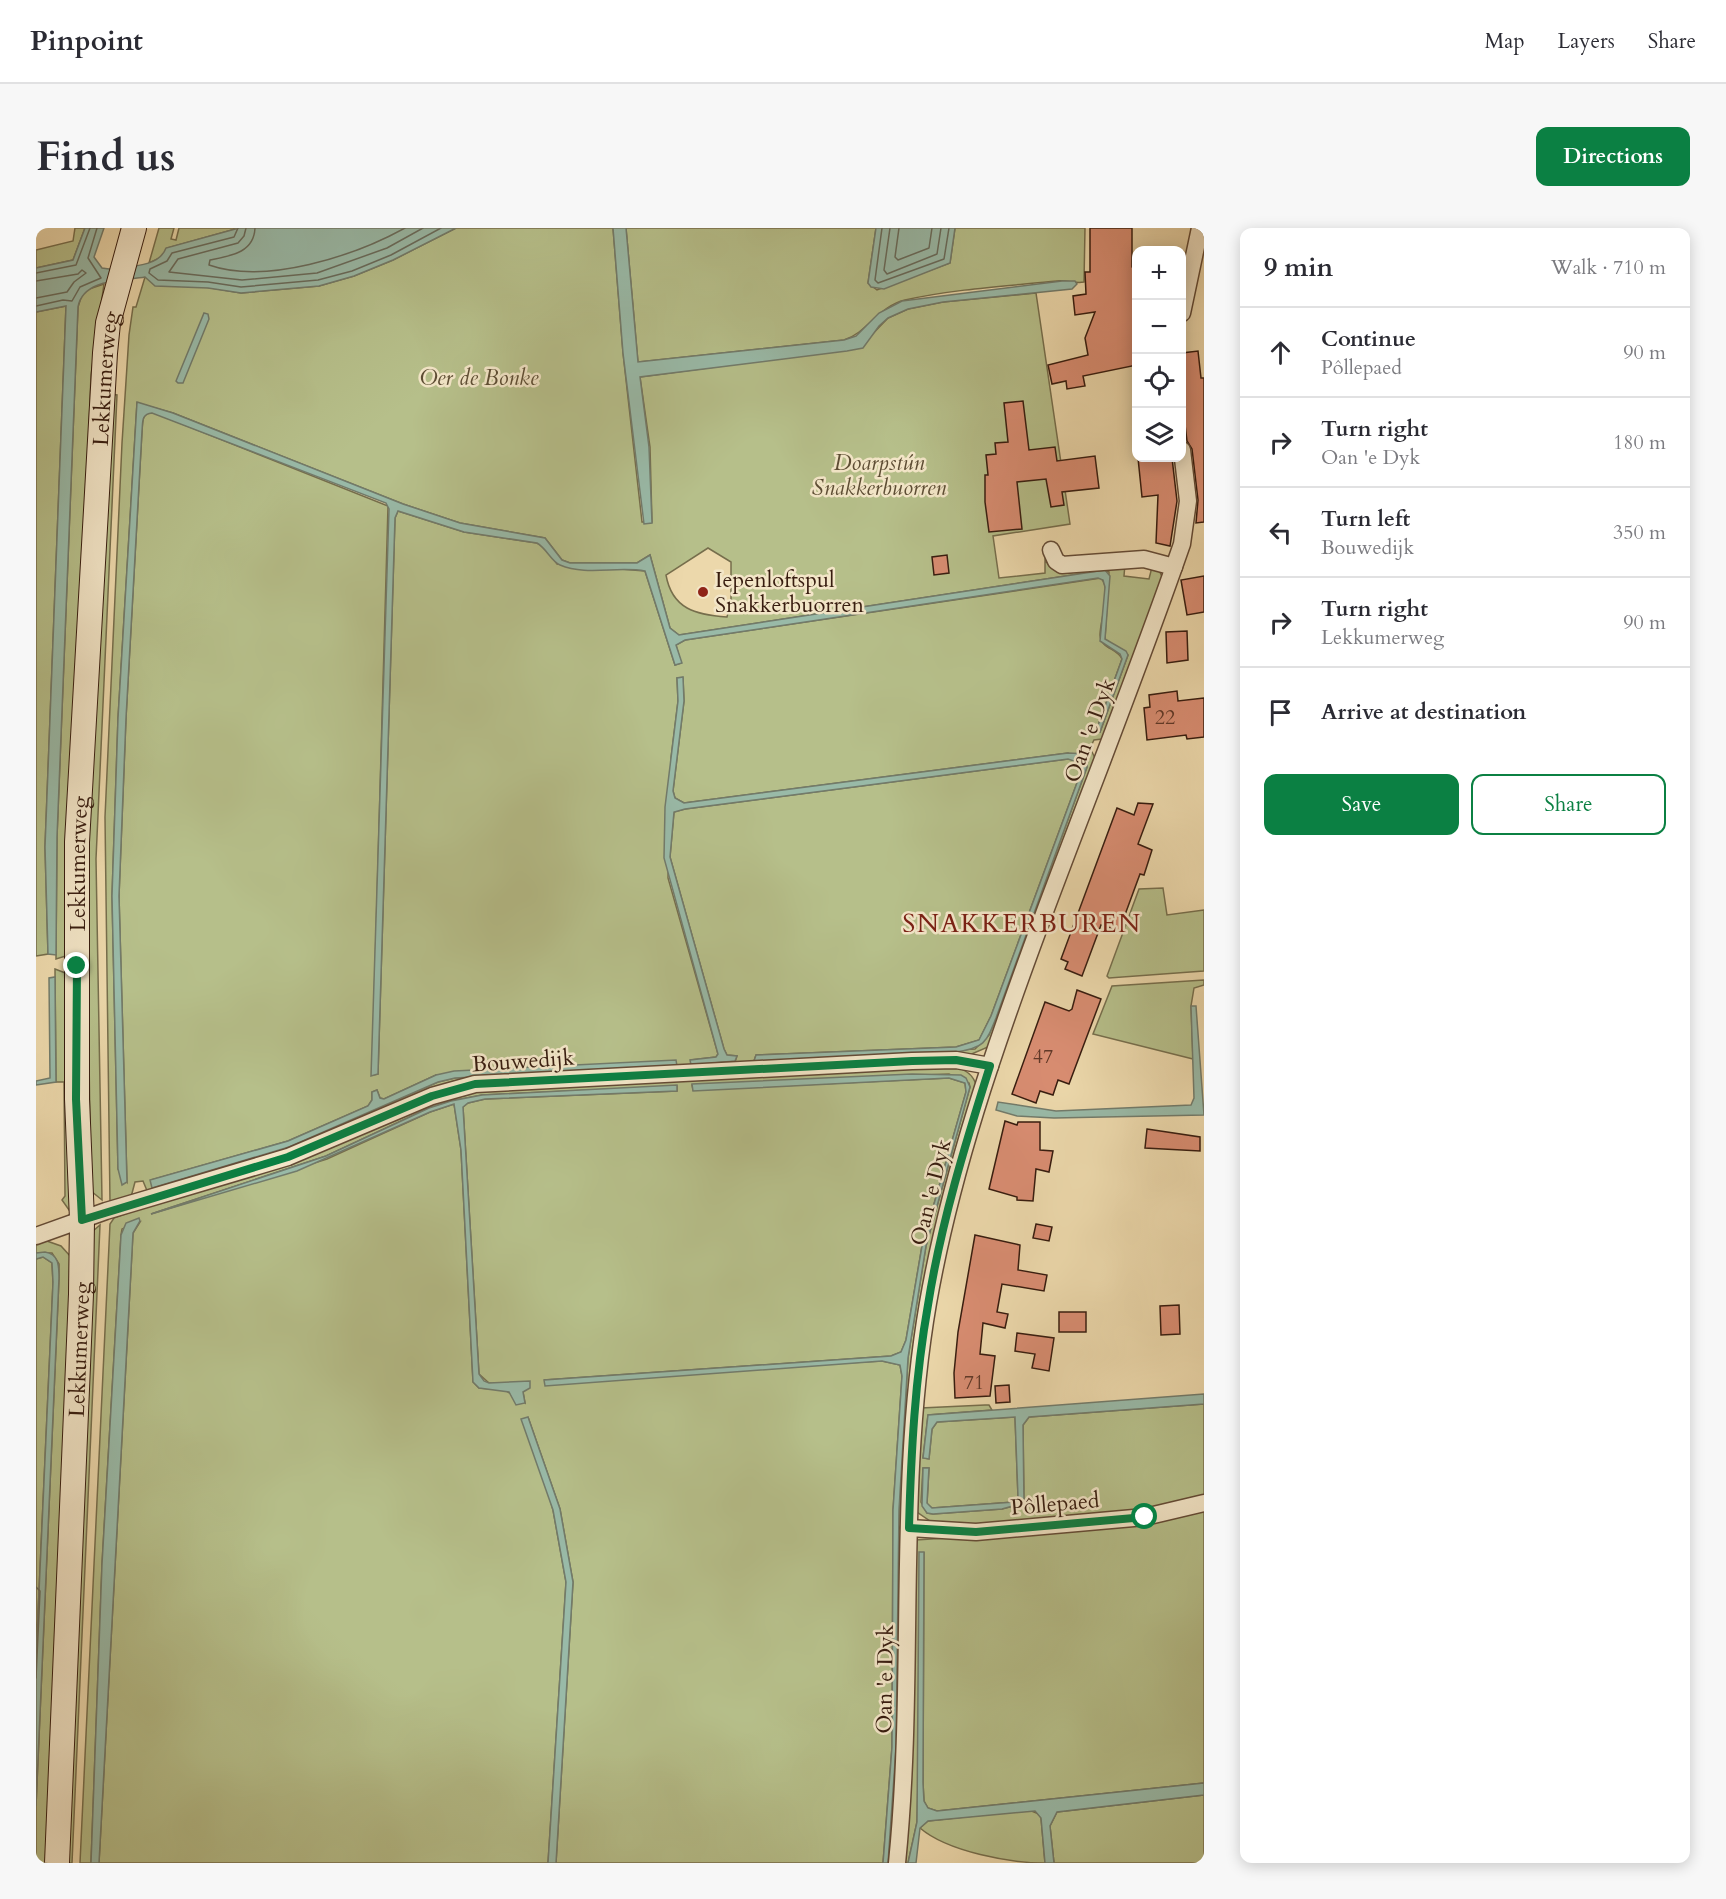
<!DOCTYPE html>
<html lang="en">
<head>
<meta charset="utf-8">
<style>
  :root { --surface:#fff; --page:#f7f7f7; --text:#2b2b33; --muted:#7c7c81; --line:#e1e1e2; --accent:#0b8043 }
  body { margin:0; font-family:Cardo,serif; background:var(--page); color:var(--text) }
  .controls { position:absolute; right:18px; top:18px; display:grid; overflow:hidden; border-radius:12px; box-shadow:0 3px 15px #0003 }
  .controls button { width:54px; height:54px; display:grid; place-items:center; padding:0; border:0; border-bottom:2px solid var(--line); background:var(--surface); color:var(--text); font:30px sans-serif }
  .stop { position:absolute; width:18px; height:18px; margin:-14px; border:4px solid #0b8043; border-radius:50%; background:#fff }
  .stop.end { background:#0b8043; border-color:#fff; box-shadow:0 2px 6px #0008 }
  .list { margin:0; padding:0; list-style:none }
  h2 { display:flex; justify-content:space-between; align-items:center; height:78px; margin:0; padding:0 24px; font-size:26px }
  h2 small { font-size:20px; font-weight:400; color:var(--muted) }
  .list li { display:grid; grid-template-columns:39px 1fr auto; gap:18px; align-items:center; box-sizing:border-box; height:90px; padding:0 24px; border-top:2px solid var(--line) }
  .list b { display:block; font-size:22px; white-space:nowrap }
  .list p { margin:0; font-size:20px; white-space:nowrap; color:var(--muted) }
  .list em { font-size:20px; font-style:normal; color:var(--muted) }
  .actions { display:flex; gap:12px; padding:18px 24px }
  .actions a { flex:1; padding:14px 0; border:2px solid var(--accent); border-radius:12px; text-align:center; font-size:21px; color:var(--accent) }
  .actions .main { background:var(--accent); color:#fff }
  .icon { flex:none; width:33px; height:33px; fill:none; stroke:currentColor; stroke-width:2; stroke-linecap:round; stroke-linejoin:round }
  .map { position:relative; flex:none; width:1168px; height:1635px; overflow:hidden; border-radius:12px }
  header { display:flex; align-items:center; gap:36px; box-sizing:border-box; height:84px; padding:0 30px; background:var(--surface); border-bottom:2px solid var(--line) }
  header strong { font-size:28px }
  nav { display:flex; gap:33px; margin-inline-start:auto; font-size:21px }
  .intro { display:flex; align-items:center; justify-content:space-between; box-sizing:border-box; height:144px; padding:0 36px }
  h1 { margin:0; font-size:42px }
  .button { padding:15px 27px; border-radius:12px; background:var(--accent); color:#fff; font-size:21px; font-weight:700 }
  main { display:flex; gap:36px; padding:0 36px }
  aside { flex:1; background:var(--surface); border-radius:12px; box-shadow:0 3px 15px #0003 }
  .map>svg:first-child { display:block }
</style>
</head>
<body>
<header>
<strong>Pinpoint</strong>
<nav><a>Map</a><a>Layers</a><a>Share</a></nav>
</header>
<div class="intro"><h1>Find us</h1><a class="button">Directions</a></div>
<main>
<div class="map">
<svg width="1168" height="1635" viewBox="0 0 1168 1635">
  <rect width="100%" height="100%" fill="#ecd8ab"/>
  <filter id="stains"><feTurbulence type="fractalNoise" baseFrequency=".00333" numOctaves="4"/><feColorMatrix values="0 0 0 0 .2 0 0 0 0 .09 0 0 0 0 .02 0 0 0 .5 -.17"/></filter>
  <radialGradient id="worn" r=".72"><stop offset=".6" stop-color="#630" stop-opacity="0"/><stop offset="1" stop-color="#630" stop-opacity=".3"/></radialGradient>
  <g fill="#b6bf8a" stroke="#766e4c" stroke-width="1.5" fill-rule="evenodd">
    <polygon points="39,0 49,0 37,32 0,40 0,22 37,13"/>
    <polygon points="123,0 138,0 135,11 140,12 143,0 203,0 131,20 128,28 113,35"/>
    <path d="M420 0H577L587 125 606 294H616L614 219 604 149 823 120 852 90 872 81 907 74 1000 65 1034 296 957 308 963 350 1009 345V332L1013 337 1089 336 1088 348 1113 351 1116 339 1123 342 1127 351 1066 511 1058 512 1054 520 1059 530 952 819 931 828 435 851 269 917 112 965 107 953 99 954 95 969 74 974 69 589 86 215 93 107 97 79H100L109 49 205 65 283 58 318 48 357 32ZM101 175 137 185 367 276 424 295 509 310 526 332 534 335H601L614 327 634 400 643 407 1069 342 1073 344 1069 411 1092 427 1064 504 1060 503 1086 431C1081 420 1065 421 1064 407 1064 392 1076 362 1065 350L649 412 640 417 645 435 639 437 609 343 521 336 510 320 501 315 428 304 362 283 359 290 342 846 336 847 352 278 116 184C105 186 107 194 106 203L90 490 83 668 91 954 82 941 76 668 82 490ZM672 320 695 334V373L691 389C660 387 636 381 630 347ZM641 450H647L648 473 637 563 639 570 648 575 1032 525 1051 539 960 790 953 807 939 821 718 833 720 827 920 819 943 812 955 788 1045 544 1041 532 1032 531 649 581 638 584 634 629 688 821 691 827 701 828 699 834 655 837V832L680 829 682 826 632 650 635 530 642 473ZM640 838 419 850 402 854 232 926 115 952 252 913 332 878 336 872V864L341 862 344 870 348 871 400 847Z"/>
    <path d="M590 0H840L832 55 841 62 914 35 919 0H1049L1048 54C1040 56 1031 52 1021 53 971 58 918 61 869 72 843 78 831 105 808 112L602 134Z"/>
    <polygon points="68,56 55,147 33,727 20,731 21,609 42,79 47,63"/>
    <polygon points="30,78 9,619 12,726 0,728 0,84"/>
    <polygon points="74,166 81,167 60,631 66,972 55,963 50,631"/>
    <polygon points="1127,660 1131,687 1168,682 1168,743 1073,750 1071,748 1103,661"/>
    <polygon points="19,741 32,746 37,976 33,982 26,972 29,968 28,854 20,854"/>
    <polygon points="1168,752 1168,757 1158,760 1155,778 1157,831 1057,806 1076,758"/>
    <path d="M914 838C927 840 938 845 941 860L893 1041 857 1635H852L860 1520 863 1282 872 1130 890 1018 934 859 933 855 913 846 656 857 657 862 913 850 929 855 930 864 886 1018 870 1112 865 1124 855 1128 508 1152 846 1133 864 1137 866 1148 857 1282 856 1519 847 1635H520L537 1354 524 1281 492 1189 517 1282 530 1354 512 1635H63L97 1005 104 994 86 1001 85 1007 66 1336 55 1635H44L74 996 78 990 390 878 440 863ZM641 858V863L449 871 432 875 427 879 443 1146 453 1155 492 1160 487 1164 489 1175 469 1162 443 1160 437 1154 425 922 418 876 394 884 291 931 115 986 290 928 393 880 415 873 446 867Z"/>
    <polygon points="64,997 36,1635 29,1635 57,1003"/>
    <polygon points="8,1012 25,1018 35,1029 12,1635 0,1635 0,1578 23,1050 23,1036 16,1025 0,1025 0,1013"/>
    <polygon points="7,1029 16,1035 17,1055 0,1430 0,1031"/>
    <polygon points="1168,1176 1168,1270 1132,1281 941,1299 897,1295 881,1284 885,1180 949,1177 953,1177 956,1182 892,1187 887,1230 893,1231 896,1201 901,1194 979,1189 982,1269 978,1274 896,1280 891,1276 893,1240 887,1240 885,1274 891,1285 897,1286 966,1281 988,1275 987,1197 993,1189"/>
    <polygon points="1168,1279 1168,1555 901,1583 892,1580 888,1573 887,1555 888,1324 881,1594 872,1635 866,1635 880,1312 940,1308"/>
    <polygon points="1168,1567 1168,1635 1018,1635 1014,1598 1021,1584"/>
    <path d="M993 1582 1003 1586 1005 1590 1009 1635C975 1635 912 1624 884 1600L892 1593Z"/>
  </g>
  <g fill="#99baa8" stroke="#727b6b" stroke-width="1.5">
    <path d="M49 0H68L58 29 66 40 73 41C91 38 123 40 130 20L203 0H420L357 32 318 48 283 58 205 65 172 60 119 58 109 49C85 53 47 51 42 79L21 609 20 727 12 726 9 619 30 78 0 84V40L37 32Z"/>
    <polygon points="577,0 590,0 602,134 808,112 820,108 843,85 866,73 1026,53 1039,53 1041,56 1036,61 907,74 872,81 852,90 843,98 827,120 811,123 604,149 613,219 616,295 608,296 587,125"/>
    <polygon points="840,0 919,0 914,35 848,61 835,59 832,55"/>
    <polygon points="168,85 172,86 173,91 147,155 142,155 140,153"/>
    <path d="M101 174 137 185 367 276 424 295 509 310 526 332 534 335H601L614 327 634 400 643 407 1069 342 1074 348 1069 411 1090 423 1092 427 1064 504 1060 503 1086 431 1084 426 1064 413 1069 359 1067 352 1062 350 649 412 640 417 646 435 639 437 609 343C582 338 550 348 524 337 515 333 511 321 501 315L428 304 362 283 359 290 342 846 335 848 353 281 350 275 116 185C105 186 107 194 106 203L90 490 83 668 91 954 86 957 82 941 76 668 82 490Z"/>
    <path d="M647 449 648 473 637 563 639 570 648 575 1032 525 1052 526 1051 539 960 790C950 815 948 820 920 824L718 833 720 827 920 819 943 812 955 788 1045 544 1044 535 1032 531 649 581 638 584 634 629 688 821 691 827 701 828 699 833 655 837 654 832 680 829 682 826 628 630 629 579 642 473 641 450Z"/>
    <polygon points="19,749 20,854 0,857 0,853 14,850 13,750"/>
    <polygon points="1155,778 1160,778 1168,887 1018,890 981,888 960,882 962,874 1020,883 1155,877 1158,870"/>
    <polygon points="640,832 641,838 419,850 402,854 253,919 116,960 114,952 252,913 332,878 336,872 336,864 341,862 344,870 348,871 400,847 418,843"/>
    <polygon points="876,846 925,847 930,850 934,859 890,1018 872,1130 863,1282 860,1520 852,1635 847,1635 856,1519 857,1282 866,1148 864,1137 846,1133 509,1158 508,1152 855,1128 865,1124 870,1112 886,1018 930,864 929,855 913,850 657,863 656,856"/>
    <polygon points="641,857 641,863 449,871 432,875 427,879 443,1146 448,1153 453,1155 494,1153 494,1160 487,1164 489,1175 480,1177 473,1164 443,1160 437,1154 425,922 418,876 394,884 261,943 115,986 290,928 393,880 415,873 446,867"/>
    <polygon points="103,990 104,993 97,1005 63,1635 55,1635 66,1336 85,1007 90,995"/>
    <path d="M9 1024C23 1026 23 1038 23 1050L0 1578V1430L17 1054 16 1035 7 1029 0 1031V1025Z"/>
    <polygon points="1168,1166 1168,1176 993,1189 987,1197 988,1275 966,1281 897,1286 891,1285 886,1278 887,1240 893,1240 891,1275 896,1280 978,1274 982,1269 979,1189 901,1194 896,1201 893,1231 887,1230 892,1187"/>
    <polygon points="492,1189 524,1281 537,1354 520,1635 512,1635 530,1354 517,1282 485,1191"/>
    <polygon points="883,1324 888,1324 887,1555 888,1573 892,1580 901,1583 1168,1555 1168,1567 1021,1584 1014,1598 1018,1635 1009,1635 1005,1590 999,1583 892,1593 884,1600 880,1635 872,1635 881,1594"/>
  </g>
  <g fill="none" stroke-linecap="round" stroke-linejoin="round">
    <g stroke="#686b5c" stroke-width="1.5">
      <polyline points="202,0 198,9 136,25 131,33 114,41 113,45 122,52 172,54 205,59 282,52 316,43 355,27 405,0"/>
      <polyline points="210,0 208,8 202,15 142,31 133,44 206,52 281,45 351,20 387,0"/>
      <path d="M219 0C218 25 194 28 174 32L173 37C230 57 318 28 369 0"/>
      <polyline points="846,0 839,52 842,55 908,31 913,0"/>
      <polyline points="854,0 848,42 851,46 901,26 905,0"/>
      <polyline points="863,0 859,29 862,32 893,20 896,0"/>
      <polyline points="0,45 40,37 54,0"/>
      <polyline points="0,53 42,46 46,42 50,45 38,54 31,64 0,70"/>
      <polyline points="0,78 27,72 36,73 44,59 65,50 52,30 61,0"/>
      <polyline points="0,1359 4,1363 0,1450"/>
    </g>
  </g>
  <g fill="#d98d72" stroke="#371c0f" stroke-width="1.5">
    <polygon points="1054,0 1096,0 1096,39 1101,40 1101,61 1097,61 1101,137 1047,148 1049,158 1031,161 1030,153 1016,156 1012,137 1052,127 1049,110 1059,84 1039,87 1037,68 1050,66 1049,44 1054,44"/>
    <polygon points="1162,123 1165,150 1168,150 1168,294 1160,295 1162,272 1156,221 1151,213 1147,180 1146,125"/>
    <polygon points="987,173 993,222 1019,219 1021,233 1059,228 1063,260 1026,264 1028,277 1015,279 1010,251 981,254 986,301 953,304 949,274 949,247 952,247 950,227 960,226 959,215 972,214 968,175"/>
    <polygon points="1102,230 1136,230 1141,273 1134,318 1120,315 1122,267 1106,269"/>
    <polygon points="911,327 913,345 898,347 896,329"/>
    <polygon points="1168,348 1168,384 1151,387 1145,352"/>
    <polygon points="1151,403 1152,432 1131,435 1130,404"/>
    <polygon points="1141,463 1142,473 1168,470 1168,509 1151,511 1150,507 1111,512 1108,480 1114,479 1113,467"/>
    <polygon points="1102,575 1117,576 1102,616 1116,622 1108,647 1104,646 1083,703 1065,697 1046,748 1029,741 1032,734 1025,731 1081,580 1098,587"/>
    <polygon points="1041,762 1065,771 1033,856 1022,852 1017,867 1004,863 1000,875 976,866 1009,774 1033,783 1036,781"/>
    <polygon points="969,893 981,897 982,894 1004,894 1004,922 1017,923 1013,944 1000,941 997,973 981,972 981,969 953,961"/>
    <polygon points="1111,901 1164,909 1164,923 1109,920"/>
    <polygon points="1000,996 1016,999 1013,1013 997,1010"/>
    <polygon points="939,1007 984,1017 982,1042 1011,1047 1008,1063 966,1056 961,1084 972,1086 969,1100 947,1095 944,1126 959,1128 954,1168 919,1170 918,1145 922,1104"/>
    <polygon points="1143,1077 1144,1106 1125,1107 1124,1078"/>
    <rect x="1023" y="1084" width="27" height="20"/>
    <polygon points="981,1105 1018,1110 1013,1143 996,1140 999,1126 979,1123"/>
    <polygon points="973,1157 974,1174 960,1175 959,1158"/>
  </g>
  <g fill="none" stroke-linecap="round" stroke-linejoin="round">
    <g stroke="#644b36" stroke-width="19">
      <g id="minor">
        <polyline points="1146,85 1164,0"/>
        <polyline points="1015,322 1020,333 1026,337 1108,331 1138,339"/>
        <polyline points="0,1008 70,983 252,929 396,868 439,856 876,833 920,832 954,838"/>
        <polyline points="873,1300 940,1304 1109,1289 1168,1275"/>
        <path d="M861 1635C880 1449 860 1260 892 1075 915 944 959 818 1005 694 1052 568 1102 443 1146 316L1152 273 1146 222"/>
      </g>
    </g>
    <g stroke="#371c0f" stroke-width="26">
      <g id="secondary">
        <path id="s1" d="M21 1635 45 1066 46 992 41 871V614L69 125 72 95 98 0"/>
      </g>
    </g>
    <use href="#minor" stroke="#f3e6c8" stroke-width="16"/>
    <use href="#secondary" stroke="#f3e6c8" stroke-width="24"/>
  </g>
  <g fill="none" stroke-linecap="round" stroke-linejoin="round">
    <path stroke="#0b8043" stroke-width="8" d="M41 738 40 871 46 992 252 929 396 868 439 856 876 833 920 832 954 838C929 917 905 995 892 1077 879 1150 875 1225 873 1300L940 1304 1109 1289"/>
  </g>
  <circle fill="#8f2418" stroke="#f3e6c8" stroke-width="2" cx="667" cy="364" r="6"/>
  <g text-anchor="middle" stroke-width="5" stroke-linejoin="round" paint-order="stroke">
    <g font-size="20" fill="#603828">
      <text x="1129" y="496">22</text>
      <text x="1007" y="835">47</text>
      <text x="938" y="1161">71</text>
    </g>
    <g font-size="22" font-style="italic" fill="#5d4d34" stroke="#f3e6c8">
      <text x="443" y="157">Oer de Bonke</text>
      <text x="843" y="242">Doarpstún<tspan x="843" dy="25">Snakkerbuorren</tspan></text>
    </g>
    <g font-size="22" fill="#371c0f" stroke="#f3e6c8">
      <text dy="8" stroke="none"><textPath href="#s1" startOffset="1486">Lekkumerweg</textPath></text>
      <text transform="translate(1053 502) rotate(-70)" y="8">Oan 'e Dyk</text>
      <text dy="8" stroke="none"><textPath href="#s1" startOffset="1000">Lekkumerweg</textPath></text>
      <text transform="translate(487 832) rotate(-4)" y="8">Bouwedijk</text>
      <text transform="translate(894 964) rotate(-76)" y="8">Oan 'e Dyk</text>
      <text dy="8" stroke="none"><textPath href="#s1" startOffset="514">Lekkumerweg</textPath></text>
      <text transform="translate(1019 1275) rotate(-5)" y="8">Pôllepaed</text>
      <text transform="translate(848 1451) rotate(-89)" y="8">Oan 'e Dyk</text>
    </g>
    <g font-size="22" fill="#371c0f" stroke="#f3e6c8" text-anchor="start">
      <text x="679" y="359">Iepenloftspul<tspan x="679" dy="25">Snakkerbuorren</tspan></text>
    </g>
    <g font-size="26" letter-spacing="1.5" fill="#7a1f14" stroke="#f3e6c8">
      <text x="986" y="704">SNAKKERBUREN</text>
    </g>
  </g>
  <rect width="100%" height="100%" filter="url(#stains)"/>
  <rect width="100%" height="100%" fill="url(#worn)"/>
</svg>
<div class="controls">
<button>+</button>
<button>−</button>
<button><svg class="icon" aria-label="locate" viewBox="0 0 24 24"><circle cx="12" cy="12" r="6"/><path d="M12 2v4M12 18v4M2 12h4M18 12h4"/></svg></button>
<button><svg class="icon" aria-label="layers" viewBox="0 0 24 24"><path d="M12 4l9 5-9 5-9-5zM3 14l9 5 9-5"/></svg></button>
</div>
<div class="stop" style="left:1109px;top:1289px"></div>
<div class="stop end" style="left:41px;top:738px"></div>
</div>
<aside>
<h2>9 min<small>Walk · 710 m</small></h2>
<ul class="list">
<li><svg class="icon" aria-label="ahead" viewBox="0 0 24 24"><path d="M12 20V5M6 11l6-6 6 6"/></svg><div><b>Continue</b><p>Pôllepaed</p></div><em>90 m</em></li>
<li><svg class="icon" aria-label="right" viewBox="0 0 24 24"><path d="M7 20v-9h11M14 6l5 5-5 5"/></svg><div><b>Turn right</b><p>Oan 'e Dyk</p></div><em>180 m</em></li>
<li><svg class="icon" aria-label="left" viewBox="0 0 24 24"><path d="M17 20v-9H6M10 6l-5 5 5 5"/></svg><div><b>Turn left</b><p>Bouwedijk</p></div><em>350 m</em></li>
<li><svg class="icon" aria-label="right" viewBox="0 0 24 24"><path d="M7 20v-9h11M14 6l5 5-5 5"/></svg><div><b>Turn right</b><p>Lekkumerweg</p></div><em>90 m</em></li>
<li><svg class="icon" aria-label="arrive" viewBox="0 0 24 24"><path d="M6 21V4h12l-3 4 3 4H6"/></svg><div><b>Arrive at destination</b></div></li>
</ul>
<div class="actions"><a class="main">Save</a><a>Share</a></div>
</aside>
</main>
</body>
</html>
